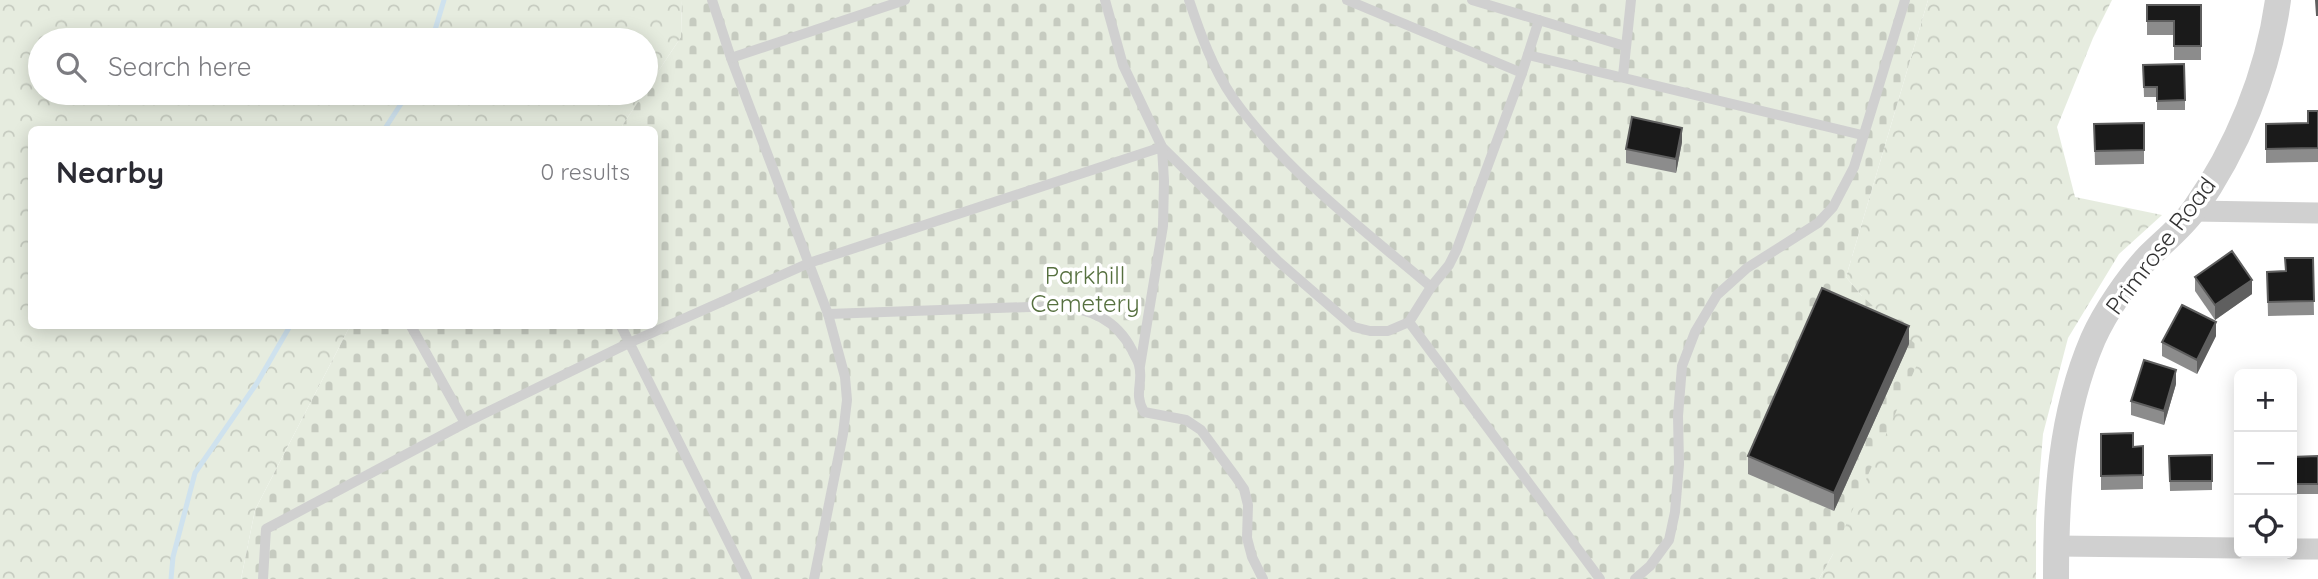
<!DOCTYPE html>
<html lang="en">
<head>
<meta charset="utf-8">
<style>
  :root { --surface:#fff; --page:#f7f7f7; --text:#2b2b33; --muted:#7c7c81; --line:#e1e1e2 }
  body { margin:0; font-family:Quicksand,sans-serif; background:var(--page); color:var(--text) }
  .controls { position:absolute; right:21px; bottom:21px; display:grid; overflow:hidden; border-radius:10px; box-shadow:0 4px 18px #0003 }
  .controls button { width:63px; height:63px; display:grid; place-items:center; padding:0; border:0; border-bottom:2px solid var(--line); background:var(--surface); color:var(--text); font:35px sans-serif }
  .list { margin:0; padding:0; list-style:none }
  h2 { display:flex; justify-content:space-between; align-items:center; height:91px; margin:0; padding:0 28px; font-size:30px }
  h2 small { font-size:23px; font-weight:400; color:var(--muted) }
  .icon { flex:none; width:38px; height:38px; fill:none; stroke:currentColor; stroke-width:2; stroke-linecap:round; stroke-linejoin:round }
  .map { position:relative; flex:none; width:2318px; height:579px; overflow:hidden }
  .search { position:absolute; background:var(--surface); box-shadow:0 4px 18px #0003; left:28px; top:28px; width:630px; height:77px; display:flex; align-items:center; gap:18px; box-sizing:border-box; padding:0 24px; border-radius:38px; color:var(--muted); font-size:26px }
  .panel { position:absolute; background:var(--surface); box-shadow:0 4px 18px #0003; left:28px; top:126px; width:630px; height:203px; border-radius:10px }
  .map>svg:first-child { display:block }
</style>
</head>
<body>
<div class="map">
<svg width="2318" height="579" viewBox="0 0 2318 579">
  <defs>
    <pattern id="forest-crowns" width="20" height="18" patternUnits="userSpaceOnUse" patternTransform="scale(1.75)"><rect width="20" height="18" fill="#e6ecdf"/><path d="M2 6a3 3 0 1 1 6 0M12 15a3 3 0 1 1 6 0" fill="none" stroke="#c6cbc0"/></pattern>
    <pattern id="cemetery-stones" width="16" height="16" patternUnits="userSpaceOnUse" patternTransform="scale(1.75)"><rect width="16" height="16" fill="#e6ecdf"/><path d="M2 7V4a2 2 0 0 1 4 0v3zM10 15v-3a2 2 0 0 1 4 0v3z" fill="#c6cbc0"/></pattern>
  </defs>
  <rect width="100%" height="100%" fill="#fff"/>
  <g fill="url(#forest-crowns)">
    <polygon points="0,0 682,0 681,37 646,90 646,40 40,40 40,93 644,93 620,129 32,130 32,326 350,326 255,510 241,579 0,579"/>
    <polygon points="1928,0 2112,0 2093,38 2057,127 2075,197 2162,215 2119,254 2068,338 2043,434 2036,519 2036,579 1819,579 1833,554 1862,296 1846,277"/>
  </g>
  <polygon fill="url(#cemetery-stones)" points="682,0 1928,0 1846,277 1862,296 1923,351 1833,554 1819,579 241,579 255,510 350,326 654,326 654,130 620,129 681,37"/>
  <g fill="none" stroke-linecap="round" stroke-linejoin="round">
    <g stroke="#cfe2ee" stroke-width="5">
      <polyline points="432,40 444,0"/>
      <polyline points="384,130 408,93"/>
      <polyline points="171,579 173,557 195,473 257,383 290,326"/>
    </g>
    <g stroke="#d0d0d0" stroke-width="10">
      <polyline points="712,0 731,58 828,314 845,377 847,400 843,434 814,579"/>
      <polyline points="1105,0 1123,65 1162,147 1279,262 1354,327 1370,331 1388,331 1409,322 1600,579"/>
      <path d="M1189 0C1200 33 1213 69 1233 98 1283 169 1364 230 1431 287"/>
      <polyline points="1347,0 1522,73"/>
      <polyline points="1472,0 1625,46"/>
      <polyline points="1528,55 1862,135"/>
      <polyline points="731,58 905,0"/>
      <polyline points="1623,76 1631,0"/>
      <path d="M828 314 1057 306C1091 309 1116 319 1132 350 1134 355 1138 360 1139 365 1144 382 1133 393 1144 412L1186 420 1201 430 1235 476 1244 489 1248 505 1247 538 1252 557 1263 579"/>
      <polyline points="1409,322 1431,287 1449,265 1457,249 1522,73 1539,20"/>
      <polyline points="411,326 465,423"/>
      <polyline points="621,326 747,579"/>
      <polyline points="263,579 266,529 465,423 629,343 809,263 1162,147 1164,181 1163,226 1140,366"/>
      <polyline points="1635,579 1650,566 1669,540 1675,512 1679,464 1678,416 1682,366 1695,332 1717,295 1747,268 1818,223 1833,207 1854,167 1905,0"/>
    </g>
    <g stroke="#d0d0d0" stroke-width="21">
      <polyline points="2193,211 2318,213"/>
      <polyline points="2056,546 2239,548"/>
      <polyline points="2292,549 2318,549"/>
    </g>
    <path stroke="#d0d0d0" stroke-width="26" d="M2056 579C2056 497 2060 416 2093 339 2105 312 2129 277 2149 256 2164 241 2181 228 2194 210 2237 149 2268 74 2278 0"/>
  </g>
  <g fill="#8c8c8c">
    <polygon points="2147,5 2201,5 2201,60 2174,60 2174,35 2147,35"/>
    <polygon points="2143,65 2185,100 2185,110 2157,110 2157,97 2144,97"/>
    <polygon points="2318,111 2318,162 2266,163 2266,124 2308,123"/>
    <polygon points="2144,123 2144,164 2095,165 2094,124"/>
    <polygon points="1682,142 1676,173 1626,163 1626,149"/>
    <polygon points="2313,258 2314,315 2268,316 2267,272 2285,271"/>
    <polygon points="2195,277 2252,294 2215,320 2195,291"/>
    <polygon points="2216,336 2197,374 2162,356 2162,342"/>
    <polygon points="1909,344 1834,511 1748,474 1748,456"/>
    <polygon points="2176,384 2164,425 2131,415 2131,401"/>
    <polygon points="2101,434 2133,447 2143,446 2143,489 2101,490"/>
    <polygon points="2212,455 2212,490 2170,491 2169,456"/>
    <rect x="2235" y="456" width="4" height="33"/>
    <polygon points="2318,456 2318,494 2292,494 2292,457"/>
  </g>
  <g fill="#5f5f5f">
    <polygon points="1682,128 1682,142 1676,173 1676,159"/>
    <polygon points="2252,280 2252,294 2215,320 2215,305"/>
    <polygon points="2216,322 2216,336 2197,374 2197,360"/>
    <polygon points="1909,326 1909,344 1834,511 1834,493"/>
    <polygon points="2176,370 2176,384 2164,425 2164,411"/>
  </g>
  <g fill="#1a1a1a" stroke="#5f5f5f" stroke-width="2">
    <polygon points="2316,0 2318,0 2318,15 2317,15"/>
    <polygon points="2147,5 2201,5 2201,46 2174,46 2174,21 2147,21"/>
    <polygon points="2184,64 2185,100 2157,101 2157,87 2144,87 2143,65"/>
    <polygon points="2308,111 2318,111 2318,148 2266,149 2266,124 2308,123"/>
    <polygon points="1632,117 1682,128 1676,159 1626,149"/>
    <polygon points="2144,123 2144,150 2095,151 2094,124"/>
    <polygon points="2232,251 2252,280 2215,305 2195,277"/>
    <polygon points="2285,258 2313,258 2314,301 2268,302 2267,272 2286,271"/>
    <polygon points="1822,288 1909,326 1834,493 1748,456"/>
    <polygon points="2182,305 2216,322 2197,360 2162,342"/>
    <polygon points="2144,360 2176,370 2164,411 2131,401"/>
    <polygon points="2133,433 2133,447 2143,446 2143,475 2101,476 2101,434"/>
    <polygon points="2212,455 2212,481 2170,481 2169,456"/>
    <rect x="2235" y="456" width="4" height="24"/>
    <polygon points="2318,456 2318,484 2292,484 2292,457"/>
  </g>
  <g text-anchor="middle" stroke-width="7" stroke-linejoin="round" paint-order="stroke">
    <g font-size="24" fill="#333" stroke="#fff">
      <text transform="translate(2161 246) rotate(-53)" y="8">Primrose Road</text>
    </g>
    <g font-size="24" fill="#56703f" stroke="#fff">
      <text x="1085" y="284">Parkhill<tspan x="1085" dy="28">Cemetery</tspan></text>
    </g>
  </g>
</svg>
<div class="controls">
<button>+</button>
<button>−</button>
<button><svg class="icon" aria-label="locate" viewBox="0 0 24 24"><circle cx="12" cy="12" r="6"/><path d="M12 2v4M12 18v4M2 12h4M18 12h4"/></svg></button>
</div>
<div class="search"><svg class="icon" aria-label="search" viewBox="0 0 24 24"><circle cx="10" cy="10" r="6"/><path d="M15 15l6 6"/></svg>Search here</div>
<section class="panel">
<h2>Nearby<small>0 results</small></h2>
<ul class="list">
</ul>
</section>
</div>
</body>
</html>
